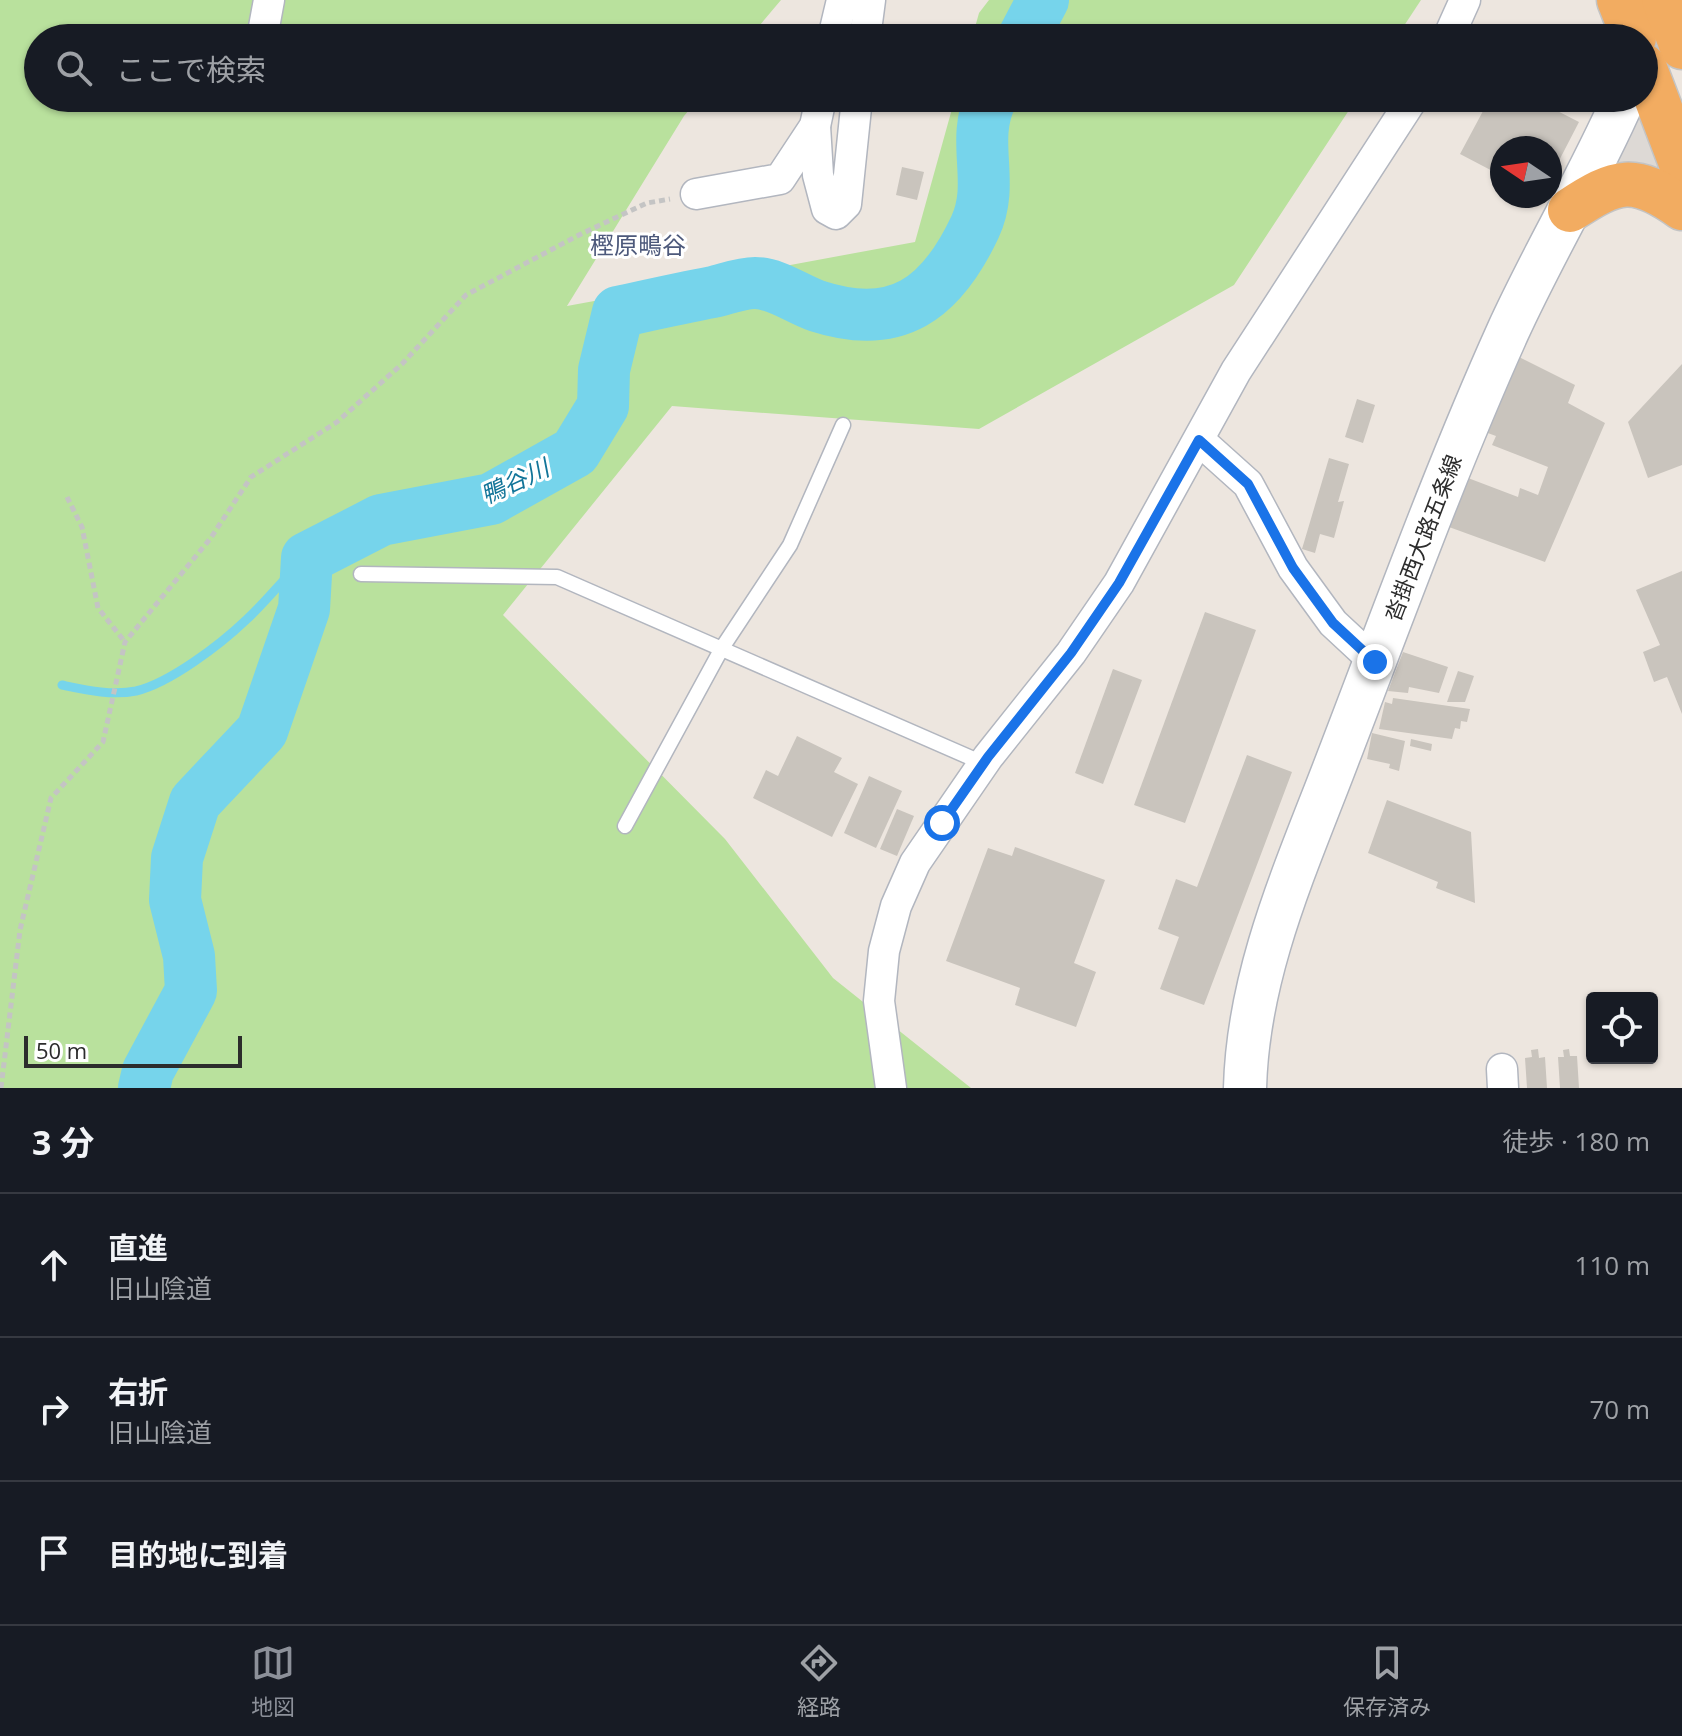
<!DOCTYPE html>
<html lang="ja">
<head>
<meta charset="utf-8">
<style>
  :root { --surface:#171b24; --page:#242831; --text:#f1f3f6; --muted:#9ea1a6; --line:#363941; --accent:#8c9099 }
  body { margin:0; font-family:"Open Sans","Noto Sans JP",sans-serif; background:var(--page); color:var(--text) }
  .controls { position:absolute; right:24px; bottom:24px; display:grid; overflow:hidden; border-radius:8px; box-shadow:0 2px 6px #0004 }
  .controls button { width:72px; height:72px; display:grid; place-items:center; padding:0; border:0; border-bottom:2px solid var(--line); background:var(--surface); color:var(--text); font:40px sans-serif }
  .compass { position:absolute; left:1490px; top:136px; width:72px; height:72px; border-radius:50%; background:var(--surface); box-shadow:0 2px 6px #0004; rotate:283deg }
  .scale { position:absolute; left:24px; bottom:20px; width:218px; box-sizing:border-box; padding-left:8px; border:4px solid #2c2c2c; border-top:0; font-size:22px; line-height:28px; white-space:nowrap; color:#2c2c2c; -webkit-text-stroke:6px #fff; paint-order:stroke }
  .stop { position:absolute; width:24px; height:24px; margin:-18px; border:6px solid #1a73e8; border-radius:50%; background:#fff }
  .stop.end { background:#1a73e8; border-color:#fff; box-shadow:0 2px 8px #0008 }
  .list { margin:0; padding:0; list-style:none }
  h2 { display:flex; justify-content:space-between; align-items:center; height:104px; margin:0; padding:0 32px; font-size:34px }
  h2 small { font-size:26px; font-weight:400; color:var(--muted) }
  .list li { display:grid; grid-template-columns:52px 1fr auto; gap:24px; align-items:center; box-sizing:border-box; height:144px; padding:0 32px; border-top:2px solid var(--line) }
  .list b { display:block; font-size:30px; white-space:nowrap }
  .list p { margin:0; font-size:26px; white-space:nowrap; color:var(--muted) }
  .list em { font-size:26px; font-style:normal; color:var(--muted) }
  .icon { flex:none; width:44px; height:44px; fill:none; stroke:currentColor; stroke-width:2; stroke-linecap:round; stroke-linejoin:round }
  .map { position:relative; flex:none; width:1682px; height:1088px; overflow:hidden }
  .search { position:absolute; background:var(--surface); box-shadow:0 2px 6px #0004; left:24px; right:24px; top:24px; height:88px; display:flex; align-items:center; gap:20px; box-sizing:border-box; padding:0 28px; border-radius:44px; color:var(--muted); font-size:30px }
  .sheet { height:536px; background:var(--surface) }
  nav { display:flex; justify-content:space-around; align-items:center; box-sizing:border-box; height:112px; border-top:2px solid var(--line); background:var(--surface); font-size:22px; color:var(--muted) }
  nav a { display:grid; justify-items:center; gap:4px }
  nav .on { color:var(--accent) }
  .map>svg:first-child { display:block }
</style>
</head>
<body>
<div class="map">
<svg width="1682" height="1088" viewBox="0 0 1682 1088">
  <rect width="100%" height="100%" fill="#ede6df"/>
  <g fill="#b9e19d">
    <polygon points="0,0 781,0 749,38 38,38 38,98 699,98 684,116 567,306 915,242 955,98 1357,98 1234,285 979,429 672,406 503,615 725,839 833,978 971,1088 0,1088"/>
    <polygon points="989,0 1421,0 1396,38 972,38 979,13"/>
  </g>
  <polygon fill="#ddd9d5" points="1640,106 1663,173 1610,172"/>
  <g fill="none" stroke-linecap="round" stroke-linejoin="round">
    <path stroke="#76d4eb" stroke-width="9" d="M62 685C86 690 112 696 136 691 170 683 221 644 246 620 268 600 284 577 307 558"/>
    <g stroke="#76d4eb" stroke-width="52">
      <polyline points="1023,38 1043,0"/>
      <path d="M144 1088 148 1071 191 991 189 956 175 900 177 858 195 802 262 731 304 609 307 558 381 520 491 499 575 452 603 406 604 370 618 312C650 305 681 298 713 292 726 289 741 283 755 283 776 283 797 299 817 306 897 332 941 299 975 227 996 182 970 142 991 98"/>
    </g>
  </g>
  <g fill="#c9c4bd">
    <polygon points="1490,98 1532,98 1579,122 1550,178 1550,148 1502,148 1502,176 1460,154"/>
    <polygon points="902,167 924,172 917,200 896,195"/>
    <polygon points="1519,357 1575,385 1568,403 1605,423 1545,562 1449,527 1468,478 1518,497 1520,488 1538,495 1548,467 1492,445 1496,436 1485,432"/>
    <polygon points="1682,364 1682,465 1648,478 1628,422"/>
    <polygon points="1357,399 1375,405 1363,443 1345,437"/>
    <polygon points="1329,458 1349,464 1338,502 1344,501 1334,538 1320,534 1315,553 1302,549"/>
    <polygon points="1682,571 1682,714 1667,677 1654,682 1643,652 1660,645 1636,590"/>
    <polygon points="1205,612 1256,630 1185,823 1134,805"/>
    <polygon points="1403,652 1448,667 1439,693 1409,687 1408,693 1388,691"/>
    <polygon points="1113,669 1142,680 1103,784 1075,773"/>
    <polygon points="1458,671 1474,676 1465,702 1447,702"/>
    <polygon points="1393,698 1470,709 1467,722 1461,721 1460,729 1455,728 1452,739 1379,729 1385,702 1392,704"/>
    <polygon points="1372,733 1405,741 1399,771 1389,768 1390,764 1367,759"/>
    <polygon points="797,736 842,758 834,772 858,784 832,837 753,798 766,770 778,776"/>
    <polygon points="1411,739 1432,744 1431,751 1410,746"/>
    <polygon points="1247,755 1292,772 1204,1005 1160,989 1179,937 1158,929 1176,879 1197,887"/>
    <polygon points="869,776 902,791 876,848 844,833"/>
    <polygon points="1387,800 1471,832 1475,903 1436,888 1438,882 1368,853"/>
    <polygon points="897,809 914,816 897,856 880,849"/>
    <polygon points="1015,847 1105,880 1074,963 1096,972 1076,1027 1015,1005 1020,988 946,961 988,848 1012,856"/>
    <polygon points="1538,1049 1539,1058 1545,1057 1547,1088 1527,1088 1525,1058 1532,1057 1531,1050"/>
    <polygon points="1569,1049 1570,1056 1577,1056 1579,1088 1560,1088 1558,1057 1564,1057 1563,1050"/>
  </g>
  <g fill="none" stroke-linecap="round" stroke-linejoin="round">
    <g stroke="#b2b6bf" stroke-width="17">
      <g id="service">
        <polyline points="361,574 557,577 985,764"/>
        <polyline points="625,826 722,648 790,545 843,425"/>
      </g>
    </g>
    <g stroke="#b2b6bf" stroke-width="33">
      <g id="minor">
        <polyline points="262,38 269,0"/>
        <polyline points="833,38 842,0"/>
        <polyline points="865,38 870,0"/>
        <polyline points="1448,38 1465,0"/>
        <polyline points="815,126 818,175 827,209 836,214 846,204 857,98"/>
        <polyline points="696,194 780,179 815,126 821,98"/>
        <polyline points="1199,440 1248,484 1293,568 1333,623 1375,662"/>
        <polyline points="1502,1069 1503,1088"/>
        <polyline points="891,1088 879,1001 884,951 896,906 915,863 988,757 1071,653 1119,583 1236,371 1413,98"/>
      </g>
    </g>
    <g stroke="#b2b6bf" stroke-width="45">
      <path id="secondary" d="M1245 1088C1248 971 1297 866 1338 758 1393 615 1445 471 1508 331 1544 252 1589 178 1624 98"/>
    </g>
    <g stroke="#c4c4c4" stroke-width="47">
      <g id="trunk">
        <polyline points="1619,0 1634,38"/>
        <polyline points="1664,0 1682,47"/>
        <polyline points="1644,66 1682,166"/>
        <path d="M1570 210C1617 179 1634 174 1682 208"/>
      </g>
    </g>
    <g stroke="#c4c4c4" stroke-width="5" stroke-dasharray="6 4" stroke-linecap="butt">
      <polyline points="67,497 82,527 98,608 125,642"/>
      <polyline points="1,1088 20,930 51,798 103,742 125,642 210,539 251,477 337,422 402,364 466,295 579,235 647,203 670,199"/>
    </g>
    <use href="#service" stroke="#fff" stroke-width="14"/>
    <use href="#minor" stroke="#fff" stroke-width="30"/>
    <use href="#secondary" stroke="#fff" stroke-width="42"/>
    <use href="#trunk" stroke="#f2ac61" stroke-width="44"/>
  </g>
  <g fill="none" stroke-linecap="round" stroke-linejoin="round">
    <polyline stroke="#1a73e8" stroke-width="10" points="942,823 988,757 1071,653 1119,583 1199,440 1248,484 1293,568 1333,623 1375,662"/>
  </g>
  <g text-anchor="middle" stroke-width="6" stroke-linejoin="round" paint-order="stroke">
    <g font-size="22" fill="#2c2c2c" stroke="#fff">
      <text transform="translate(1423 538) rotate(-69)" y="8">沓掛西大路五条線</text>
    </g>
    <g font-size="24" fill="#4d597b" stroke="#fff">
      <text x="638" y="254">樫原鴫谷</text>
    </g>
    <g font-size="24" font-style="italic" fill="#127599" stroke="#fff">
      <text transform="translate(515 482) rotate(-25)" y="8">鴨谷川</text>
    </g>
  </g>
</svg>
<div class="controls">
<button><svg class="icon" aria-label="locate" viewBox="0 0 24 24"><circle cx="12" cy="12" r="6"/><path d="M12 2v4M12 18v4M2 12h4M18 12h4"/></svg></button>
</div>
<svg class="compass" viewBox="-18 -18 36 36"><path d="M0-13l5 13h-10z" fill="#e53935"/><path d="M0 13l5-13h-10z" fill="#9ea1a6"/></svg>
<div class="scale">50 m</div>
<div class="stop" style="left:942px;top:823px"></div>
<div class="stop end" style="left:1375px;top:662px"></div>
<div class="search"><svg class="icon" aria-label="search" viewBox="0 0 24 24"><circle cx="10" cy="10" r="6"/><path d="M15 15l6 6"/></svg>ここで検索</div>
</div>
<section class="sheet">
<h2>3 分<small>徒歩 · 180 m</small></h2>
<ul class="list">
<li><svg class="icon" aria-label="ahead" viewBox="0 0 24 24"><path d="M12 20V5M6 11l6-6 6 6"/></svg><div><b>直進</b><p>旧山陰道</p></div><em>110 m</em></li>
<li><svg class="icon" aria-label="right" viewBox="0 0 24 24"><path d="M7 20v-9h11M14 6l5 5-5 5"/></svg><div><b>右折</b><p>旧山陰道</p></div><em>70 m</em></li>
<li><svg class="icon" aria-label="arrive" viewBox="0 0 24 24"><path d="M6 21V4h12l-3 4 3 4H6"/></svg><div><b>目的地に到着</b></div></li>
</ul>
</section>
<nav>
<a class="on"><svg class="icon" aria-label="map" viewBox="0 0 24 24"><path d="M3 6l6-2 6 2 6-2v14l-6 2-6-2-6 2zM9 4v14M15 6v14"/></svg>地図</a>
<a><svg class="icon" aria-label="directions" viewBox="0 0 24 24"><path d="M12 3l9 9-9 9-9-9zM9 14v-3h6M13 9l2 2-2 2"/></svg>経路</a>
<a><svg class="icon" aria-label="saved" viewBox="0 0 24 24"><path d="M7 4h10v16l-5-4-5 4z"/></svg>保存済み</a>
</nav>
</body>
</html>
